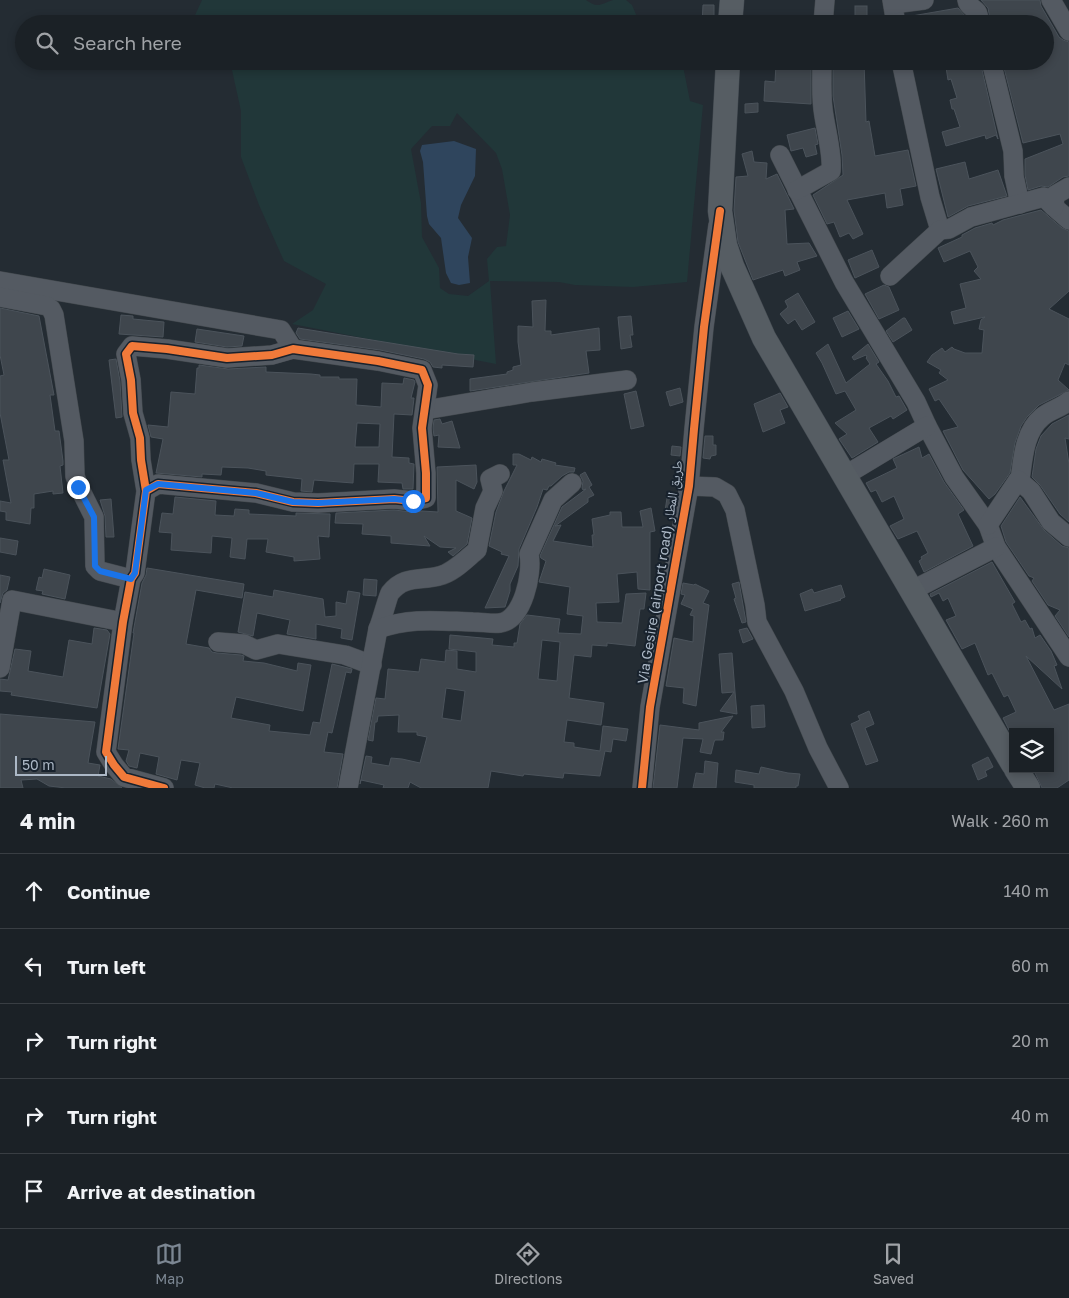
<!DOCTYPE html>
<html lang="en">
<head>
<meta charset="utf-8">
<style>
  :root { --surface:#1b2126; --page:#282e32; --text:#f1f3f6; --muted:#a0a3a7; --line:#393e43; --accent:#7c8793 }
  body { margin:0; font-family:"Golos Text","Noto Naskh Arabic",sans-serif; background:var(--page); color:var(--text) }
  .controls { position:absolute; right:15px; bottom:15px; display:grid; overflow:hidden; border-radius:0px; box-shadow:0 2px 8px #0003 }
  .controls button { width:45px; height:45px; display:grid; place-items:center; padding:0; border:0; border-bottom:1px solid var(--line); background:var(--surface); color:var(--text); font:25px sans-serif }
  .scale { position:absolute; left:15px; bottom:12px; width:92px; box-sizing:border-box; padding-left:5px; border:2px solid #acb8c6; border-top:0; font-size:14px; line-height:18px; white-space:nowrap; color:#acb8c6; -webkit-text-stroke:4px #18222d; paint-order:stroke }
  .stop { position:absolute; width:15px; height:15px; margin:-11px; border:4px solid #1a73e8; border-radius:50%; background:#fff }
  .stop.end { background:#1a73e8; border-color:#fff; box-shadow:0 1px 5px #0008 }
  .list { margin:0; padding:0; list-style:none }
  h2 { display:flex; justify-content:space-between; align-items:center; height:65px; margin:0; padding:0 20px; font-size:21px }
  h2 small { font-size:16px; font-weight:400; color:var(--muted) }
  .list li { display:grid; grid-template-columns:32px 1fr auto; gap:15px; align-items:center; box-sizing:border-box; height:75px; padding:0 20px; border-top:1px solid var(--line) }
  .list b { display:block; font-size:19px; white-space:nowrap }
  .list em { font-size:16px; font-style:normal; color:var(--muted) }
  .icon { flex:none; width:28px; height:28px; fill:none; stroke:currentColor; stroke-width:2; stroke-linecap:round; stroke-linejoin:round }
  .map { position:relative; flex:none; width:1069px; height:788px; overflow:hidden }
  .search { position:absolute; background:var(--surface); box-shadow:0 2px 8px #0003; left:15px; right:15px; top:15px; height:55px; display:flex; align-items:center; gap:12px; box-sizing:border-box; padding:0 18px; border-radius:28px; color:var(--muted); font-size:19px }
  .sheet { height:440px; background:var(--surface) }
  nav { display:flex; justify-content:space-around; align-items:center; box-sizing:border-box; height:70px; border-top:1px solid var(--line); background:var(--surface); font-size:14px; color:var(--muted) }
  nav a { display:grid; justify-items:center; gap:2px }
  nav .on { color:var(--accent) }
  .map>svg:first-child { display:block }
</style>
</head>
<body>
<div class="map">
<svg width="1069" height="788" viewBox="0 0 1069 788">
  <rect width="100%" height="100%" fill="#242c33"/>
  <g fill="#213739" fill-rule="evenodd">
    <path d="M202 0H586C599 9 600 4 613 0 617 0 622 0 626 0L632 5 640 24H191Z"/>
    <path d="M230 61H682L690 101 703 105 687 282 633 287 575 285 559 282 490 281 496 364 292 324 313 310 326 284 284 261 259 205 241 157V111ZM457 113 496 153 502 169 510 215 506 246 497 247 487 259 489 281 468 296 449 294 440 288 439 268 422 237 421 203 411 149 432 126H450Z"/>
  </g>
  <polygon fill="#2f455d" points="454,141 476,149 475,176 461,205 458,218 472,238 468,257 470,283 459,285 451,283 446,273 441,238 429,224 427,216 423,162 420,151 422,145"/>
  <g fill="#3f464d" stroke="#4b535b" fill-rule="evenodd">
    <polygon points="981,0 1040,0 1041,6 1059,37 1063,40 1069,42 1069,176 1063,177 1048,187 1041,186 1028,190 1025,175 1025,159 1063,144 1060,134 1023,143 1003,64 1009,61 1045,61 1045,24 991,24 988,8"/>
    <polygon points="703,5 714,5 714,24 702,24"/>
    <rect x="855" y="6" width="12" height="15"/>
    <polygon points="958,8 967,18 968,24 907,24 906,17"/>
    <polygon points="837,61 864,61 866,122 869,121 875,156 908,150 916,186 900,189 903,205 887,208 885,193 847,200 863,234 853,239 849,233 840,237 834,222 827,224 813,195 843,175 842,155 833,96 833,69 838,69"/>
    <polygon points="945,61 980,61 998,139 996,135 986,139 985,135 946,146 942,132 960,127 954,109 952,109 950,100 957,98 951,79 948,80"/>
    <polygon points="776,64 811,66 811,104 764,101 765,81 775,82"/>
    <polygon points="758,103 758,112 745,113 745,104"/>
    <polygon points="815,128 818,144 815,145 817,154 806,157 803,148 791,151 787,135"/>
    <polygon points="752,151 754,162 767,163 766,179 777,174 794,209 785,210 787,244 809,243 817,256 797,262 800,270 785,276 783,270 753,280 738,242 734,210 736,177 748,176 742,154"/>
    <polygon points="965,162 969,179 998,170 1007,196 968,206 948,217 936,169"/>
    <polygon points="1041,210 1062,228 1069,231 1069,291 1049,309 1069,319 1069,365 1065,363 1058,380 1069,390 1039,405 1027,417 1021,426 1015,443 1010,473 995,494 989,499 963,470 943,431 958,427 939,399 935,401 929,389 948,380 939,373 941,370 927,362 932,355 942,348 945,352 952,347 954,349 965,353 982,353 984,330 979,329 981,320 985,317 954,324 951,312 966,308 960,284 981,279 974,271 978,267 970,251 944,262 938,248 962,237 962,235 975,228 992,223 993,225 1003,220"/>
    <polygon points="872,250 879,267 855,278 848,260"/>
    <polygon points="884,285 889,287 899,310 879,319 865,294"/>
    <polygon points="798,293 815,322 802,330 795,319 788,324 780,314 788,307 785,301"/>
    <polygon points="546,300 545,331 551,331 551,335 599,328 600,350 586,351 589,373 470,391 470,379 507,374 507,372 513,370 513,367 521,365 518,342 518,326 533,327 532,301"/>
    <polygon points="0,308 39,316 54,395 50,395 55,431 59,431 63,461 63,465 60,466 63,493 53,494 53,491 34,494 34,508 31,508 30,524 6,520 6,512 0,511 0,501 11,503 3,460 9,460 0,413 0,376 4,375 0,355"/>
    <polygon points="848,311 859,329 842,337 833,318"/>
    <polygon points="121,315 133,316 133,319 164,322 163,337 119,334"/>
    <polygon points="631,316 633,335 630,335 632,347 621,349 618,317"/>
    <polygon points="903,318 905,318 912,330 893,342 886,331"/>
    <polygon points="298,328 458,354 474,355 473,367 442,365 442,368 433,367 430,362 424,359 380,350 300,339 296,333"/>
    <polygon points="197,329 244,336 242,346 227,347 195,342"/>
    <polygon points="828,344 846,383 870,364 866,358 867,357 866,355 854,360 852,357 868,344 879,362 876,364 888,381 896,397 899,396 907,410 893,419 891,416 869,428 878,442 852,458 839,439 847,434 835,423 856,410 845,391 836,394 822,363 816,353"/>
    <polygon points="116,359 120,381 122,417 116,418 109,360"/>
    <path d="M199 365 228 369 266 367V372L311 374 320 375V377H339V379H357L356 405 381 407 382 383 403 384 404 378 414 380 415 382 411 398H414L412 415 394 414 392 457 409 458V463L414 464 413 489H403L402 483 378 482 379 464H354L353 483 314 480 312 492 301 491 302 479 266 475V471L248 468 222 467 221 475 202 474V477L156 473 163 439 151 437 148 425 168 427 171 392 195 394 197 368H199ZM357 423 380 424 379 447H355Z"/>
    <polygon points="680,388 683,402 670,406 666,392"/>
    <polygon points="636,391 644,426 631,429 624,394"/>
    <polygon points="780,393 788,407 780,410 785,423 763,432 754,404"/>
    <polygon points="1069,415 1069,439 1065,438 1069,464 1069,522 1060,514 1040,485 1032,477 1036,449 1041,436 1052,424"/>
    <polygon points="440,419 442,424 452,421 460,448 438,447 439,435 434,436 433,428 434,420"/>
    <polygon points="705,436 713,436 713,445 716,445 716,455 711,456 710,459 703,458"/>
    <polygon points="672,446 681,447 680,456 671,455"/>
    <polygon points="919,447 922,458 929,454 944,482 964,510 958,514 973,546 924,572 919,561 922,559 921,557 928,553 917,531 898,539 890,526 904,519 894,496 882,502 876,490 871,492 866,483 897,468 893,459"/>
    <polygon points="513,454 519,454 531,460 532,457 541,462 542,459 556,463 555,465 575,468 574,472 569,472 562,476 551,486 549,486 547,490 543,489 537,507 519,549 518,566 510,584 510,591 505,607 485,608 509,556 501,554 502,552 489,546 496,512 504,491 517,465 513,465"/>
    <polygon points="476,465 477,482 474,489 456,480 456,511 472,518 467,544 453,556 448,552 456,548 440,547 424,536 430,546 391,543 391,536 362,534 363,524 335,523 336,513 394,510 412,512 422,511 438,512 437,467"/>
    <path d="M585 472 592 485 589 487 594 495 588 498V502L555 526 561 525 553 541 593 547 592 535H594L592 519 610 515V512H621L622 527H643L640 511 651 508 655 531 650 532V590L638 589 637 572 617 574 619 602 596 603 597 622 622 623 626 594 646 593 644 609H640L635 646 607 643V646L592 645 591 657 574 655 569 698 604 703 601 725 567 720 564 742 574 743V747L600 751 603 726 628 729 626 741 613 739 611 752 605 751 600 776 564 773 563 778 524 774 523 776 491 771 488 788H421L410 782 408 788H383L384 785 361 780 360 784 366 756 372 757 371 763 389 766 391 758 402 759 420 763 427 737 417 735V732H398L399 715 378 716 377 722H375L373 741 368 740 376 698 385 699 388 669 419 672 421 659 445 662 446 650 457 651V669L476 672V652L449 649 450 635 493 639 492 645 514 647V643H517L520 624 527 615 560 619 558 633 581 634 583 616 567 614 570 587 539 582 546 561 541 558 540 556 562 507 586 489 583 490 582 488 583 481 580 475ZM542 640 560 642 557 681 538 679ZM446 688 465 691 461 721 442 718Z"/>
    <polygon points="175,497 216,501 215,515 234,516 235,509 249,510 249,514 296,516 296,513 330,514 329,537 318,536 320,559 294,561 294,557 266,552 268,539 247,539 245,559 230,557 232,538 212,536 211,553 171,550 172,533 159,532 162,513 173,514"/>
    <polygon points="1020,497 1044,530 1062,546 1069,548 1069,637 1055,616 1060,610 1048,605 1032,581 1034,578 1029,576 1006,542 1001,526"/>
    <polygon points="667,498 675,499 673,512 665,511"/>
    <polygon points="111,499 114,537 106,537 105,516 100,500"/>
    <polygon points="0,538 18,541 16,555 0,552"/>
    <polygon points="992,562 1015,602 1012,604 1021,622 1025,620 1030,629 1032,628 1035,638 1040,635 1051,651 1057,665 1054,666 1062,689 1026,656 1054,710 1069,704 1069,780 1057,788 1042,788 1035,773 1040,769 1050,769 1050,732 1010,732 1003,718 1016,712 1008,695 1004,697 992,673 988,675 975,643 962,649 946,620 956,616 948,598 943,601 939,593 931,597 930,594"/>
    <polygon points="147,568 244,584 242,598 196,590 186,644 209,648 212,652 217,653 241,655 244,656 243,661 264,663 297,671 298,663 311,665 303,711 236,697 231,718 270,725 269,731 310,735 313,722 320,723 332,664 352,669 351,673 346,672 332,733 328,732 324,752 343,754 337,788 233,788 215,784 214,788 205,788 195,785 200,763 181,760 177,780 156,774 159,757 140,753 137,768 129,766 126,761 129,750 118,749 134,633 133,633 142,583 146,575"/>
    <polygon points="44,569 70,575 65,599 42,594 43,591 36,590 39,577 42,578"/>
    <polygon points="0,575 10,577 7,590 3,593 0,603"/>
    <polygon points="364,579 377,580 376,596 363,595"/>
    <polygon points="739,582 746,622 742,623 734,599 736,598 732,584"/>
    <polygon points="683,583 694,585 695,584 709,591 703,603 709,605 696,706 683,703 684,688 666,686 674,638 693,642 694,616 690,615 693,609 681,604 685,595 681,594"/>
    <polygon points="841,585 845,597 840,599 841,600 805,611 800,594 812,589 814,593"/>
    <polygon points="274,590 323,599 325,617 336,616 336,602 346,604 348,591 360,593 352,640 341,638 342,629 316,624 316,639 287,634 290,620 257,613 253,636 238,632 245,592 273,597"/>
    <polygon points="94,628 107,630 110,634 97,708 11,695 12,692 0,691 0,679 8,680 15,649 31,651 28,671 63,677 69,640 92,644"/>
    <polygon points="747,628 753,639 743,643 739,630"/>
    <polygon points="732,653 735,692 737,714 720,711 734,692 722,693 719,654"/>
    <polygon points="764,705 765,727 752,728 751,706"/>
    <polygon points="869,711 874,724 865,728 878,761 866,765 851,724 860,720 858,716"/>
    <polygon points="0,714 95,722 88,763 100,765 98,776 111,779 122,788 66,788 49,786 37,779 21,780 23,788 0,788"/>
    <polygon points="733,716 721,732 724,732 723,740 715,740 714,742 711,754 700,752 703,739 683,738 677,788 653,788 660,725 699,730 699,723"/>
    <polygon points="988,757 993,767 985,771 987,776 978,780 972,765"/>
    <polygon points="705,761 718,763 716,788 693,788 696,773 704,774"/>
    <polygon points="761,767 788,773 800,774 798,786 796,786 796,788 754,788 754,785 735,782 736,770 759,774"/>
  </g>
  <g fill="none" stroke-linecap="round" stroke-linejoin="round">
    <g stroke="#42484d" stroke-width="20">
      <g id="minor">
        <polyline points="892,0 896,24"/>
        <path d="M967 0C968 7 973 7 977 12 979 15 979 21 980 24"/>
        <polyline points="1051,0 1069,31"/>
        <polyline points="893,4 924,0"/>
        <polyline points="823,24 825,0"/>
        <polyline points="901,61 930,197 940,230"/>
        <polyline points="991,61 1013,151 1014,176 1020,204"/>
        <polyline points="780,155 844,282 916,402 927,426 954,477 988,525 996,547 1069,657"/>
        <path d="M797 190 831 171C833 154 825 127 823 109 821 93 822 77 822 61"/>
        <polyline points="1054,207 1069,220"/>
        <polyline points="890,276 940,230 949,229 971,217 1044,197 1054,207 1055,195 1069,187"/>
        <polyline points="0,281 281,330 293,349"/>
        <polyline points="0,297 47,306 51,309 54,315 74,441 75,476 79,487 94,517 95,566 100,571 131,579"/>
        <polyline points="425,410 532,392 627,380"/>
        <polyline points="844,476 927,426"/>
        <path d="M1018 480H1020C1023 459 1024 432 1042 417 1050 410 1061 408 1069 401"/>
        <polyline points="689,486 715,487 727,494 735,510 755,605 757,622 794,691 818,748 839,788"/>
        <polyline points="146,491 141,460 140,438 133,413 131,380 126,354 132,346 167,349 227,358 272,355 293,349 378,361 422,370 428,385 422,428 426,473 426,498 413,501 394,499 318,503 293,502 256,493 158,484 146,491 135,573 131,579 123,622 106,752 114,765 124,777 164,788"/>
        <polyline points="988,525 1018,480 1031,491 1051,522 1069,537"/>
        <polyline points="911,591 996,547"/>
        <path d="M378 629C381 623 388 596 390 593 404 575 420 581 439 576 453 573 466 559 477 550L485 508 493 491 490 479 500 474"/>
        <polyline points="218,642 244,644 256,650 278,644 345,655 372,665"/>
        <polyline points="0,668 12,600 123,622"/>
        <path d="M348 788 378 629C411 617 439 621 473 622 482 622 492 624 500 623 523 620 533 573 529 554L553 500 572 483"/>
        <polyline points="642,788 650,707 689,486 694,429 704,327 718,225"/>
      </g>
    </g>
    <g stroke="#41484f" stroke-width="25">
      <g id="major">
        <polyline points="730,24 732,0"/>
        <polyline points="728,61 720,211 725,245 732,266 764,338 1013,764"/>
        <polyline points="1016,769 1028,788"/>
      </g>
    </g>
    <use href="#minor" stroke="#545a62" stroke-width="19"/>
    <use href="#major" stroke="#565d63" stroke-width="24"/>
    <g stroke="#18222d" stroke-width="11">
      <g id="cycleway">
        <polyline points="146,491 141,460 140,438 133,413 131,380 126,354 132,346 167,349 227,358 272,355 293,349 378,361 422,370 428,385 422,428 426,473 426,498 413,501 394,499 318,503 293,502 256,493 158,484 146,491 135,573 131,579 123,622 106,752 114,765 124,777 164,788"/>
        <polyline points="642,788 650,707 689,486 694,429 704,327 720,211"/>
      </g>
    </g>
    <use href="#cycleway" stroke="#f17a3a" stroke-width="8"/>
  </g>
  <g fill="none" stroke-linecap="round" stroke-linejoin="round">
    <polyline stroke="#1a73e8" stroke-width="6" points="78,487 94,517 95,566 100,571 131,579 135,573 146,490 158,484 256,493 293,502 318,503 394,499 413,501"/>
  </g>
  <g text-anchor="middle" stroke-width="4" stroke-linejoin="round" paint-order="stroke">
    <g font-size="14" fill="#acb8c6" stroke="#18222d">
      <text transform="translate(660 572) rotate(-81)" y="5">Via Gesire (airport road) طريق المطار</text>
    </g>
  </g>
</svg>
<div class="controls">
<button><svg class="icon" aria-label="layers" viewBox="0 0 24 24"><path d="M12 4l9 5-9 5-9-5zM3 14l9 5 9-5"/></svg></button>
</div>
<div class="scale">50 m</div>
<div class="stop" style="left:413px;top:501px"></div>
<div class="stop end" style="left:78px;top:487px"></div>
<div class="search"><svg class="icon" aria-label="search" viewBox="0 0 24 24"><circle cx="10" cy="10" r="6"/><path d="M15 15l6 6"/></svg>Search here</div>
</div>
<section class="sheet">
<h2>4 min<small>Walk · 260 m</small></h2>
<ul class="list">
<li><svg class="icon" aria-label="ahead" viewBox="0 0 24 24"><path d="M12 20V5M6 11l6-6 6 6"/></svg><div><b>Continue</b></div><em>140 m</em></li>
<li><svg class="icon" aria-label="left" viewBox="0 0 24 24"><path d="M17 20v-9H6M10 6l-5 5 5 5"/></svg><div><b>Turn left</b></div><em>60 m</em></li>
<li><svg class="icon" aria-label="right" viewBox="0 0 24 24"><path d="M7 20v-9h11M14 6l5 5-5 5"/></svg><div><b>Turn right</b></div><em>20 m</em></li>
<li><svg class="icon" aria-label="right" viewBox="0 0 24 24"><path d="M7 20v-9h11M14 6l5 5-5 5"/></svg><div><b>Turn right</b></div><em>40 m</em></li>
<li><svg class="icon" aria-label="arrive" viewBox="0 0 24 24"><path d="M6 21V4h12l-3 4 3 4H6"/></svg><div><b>Arrive at destination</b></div></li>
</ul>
</section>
<nav>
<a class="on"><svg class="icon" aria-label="map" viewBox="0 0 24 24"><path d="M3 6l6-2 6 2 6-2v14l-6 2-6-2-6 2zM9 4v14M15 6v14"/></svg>Map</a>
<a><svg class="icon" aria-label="directions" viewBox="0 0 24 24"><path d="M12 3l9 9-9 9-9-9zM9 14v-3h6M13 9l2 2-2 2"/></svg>Directions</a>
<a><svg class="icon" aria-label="saved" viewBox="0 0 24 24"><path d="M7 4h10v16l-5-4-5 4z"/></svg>Saved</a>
</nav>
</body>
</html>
